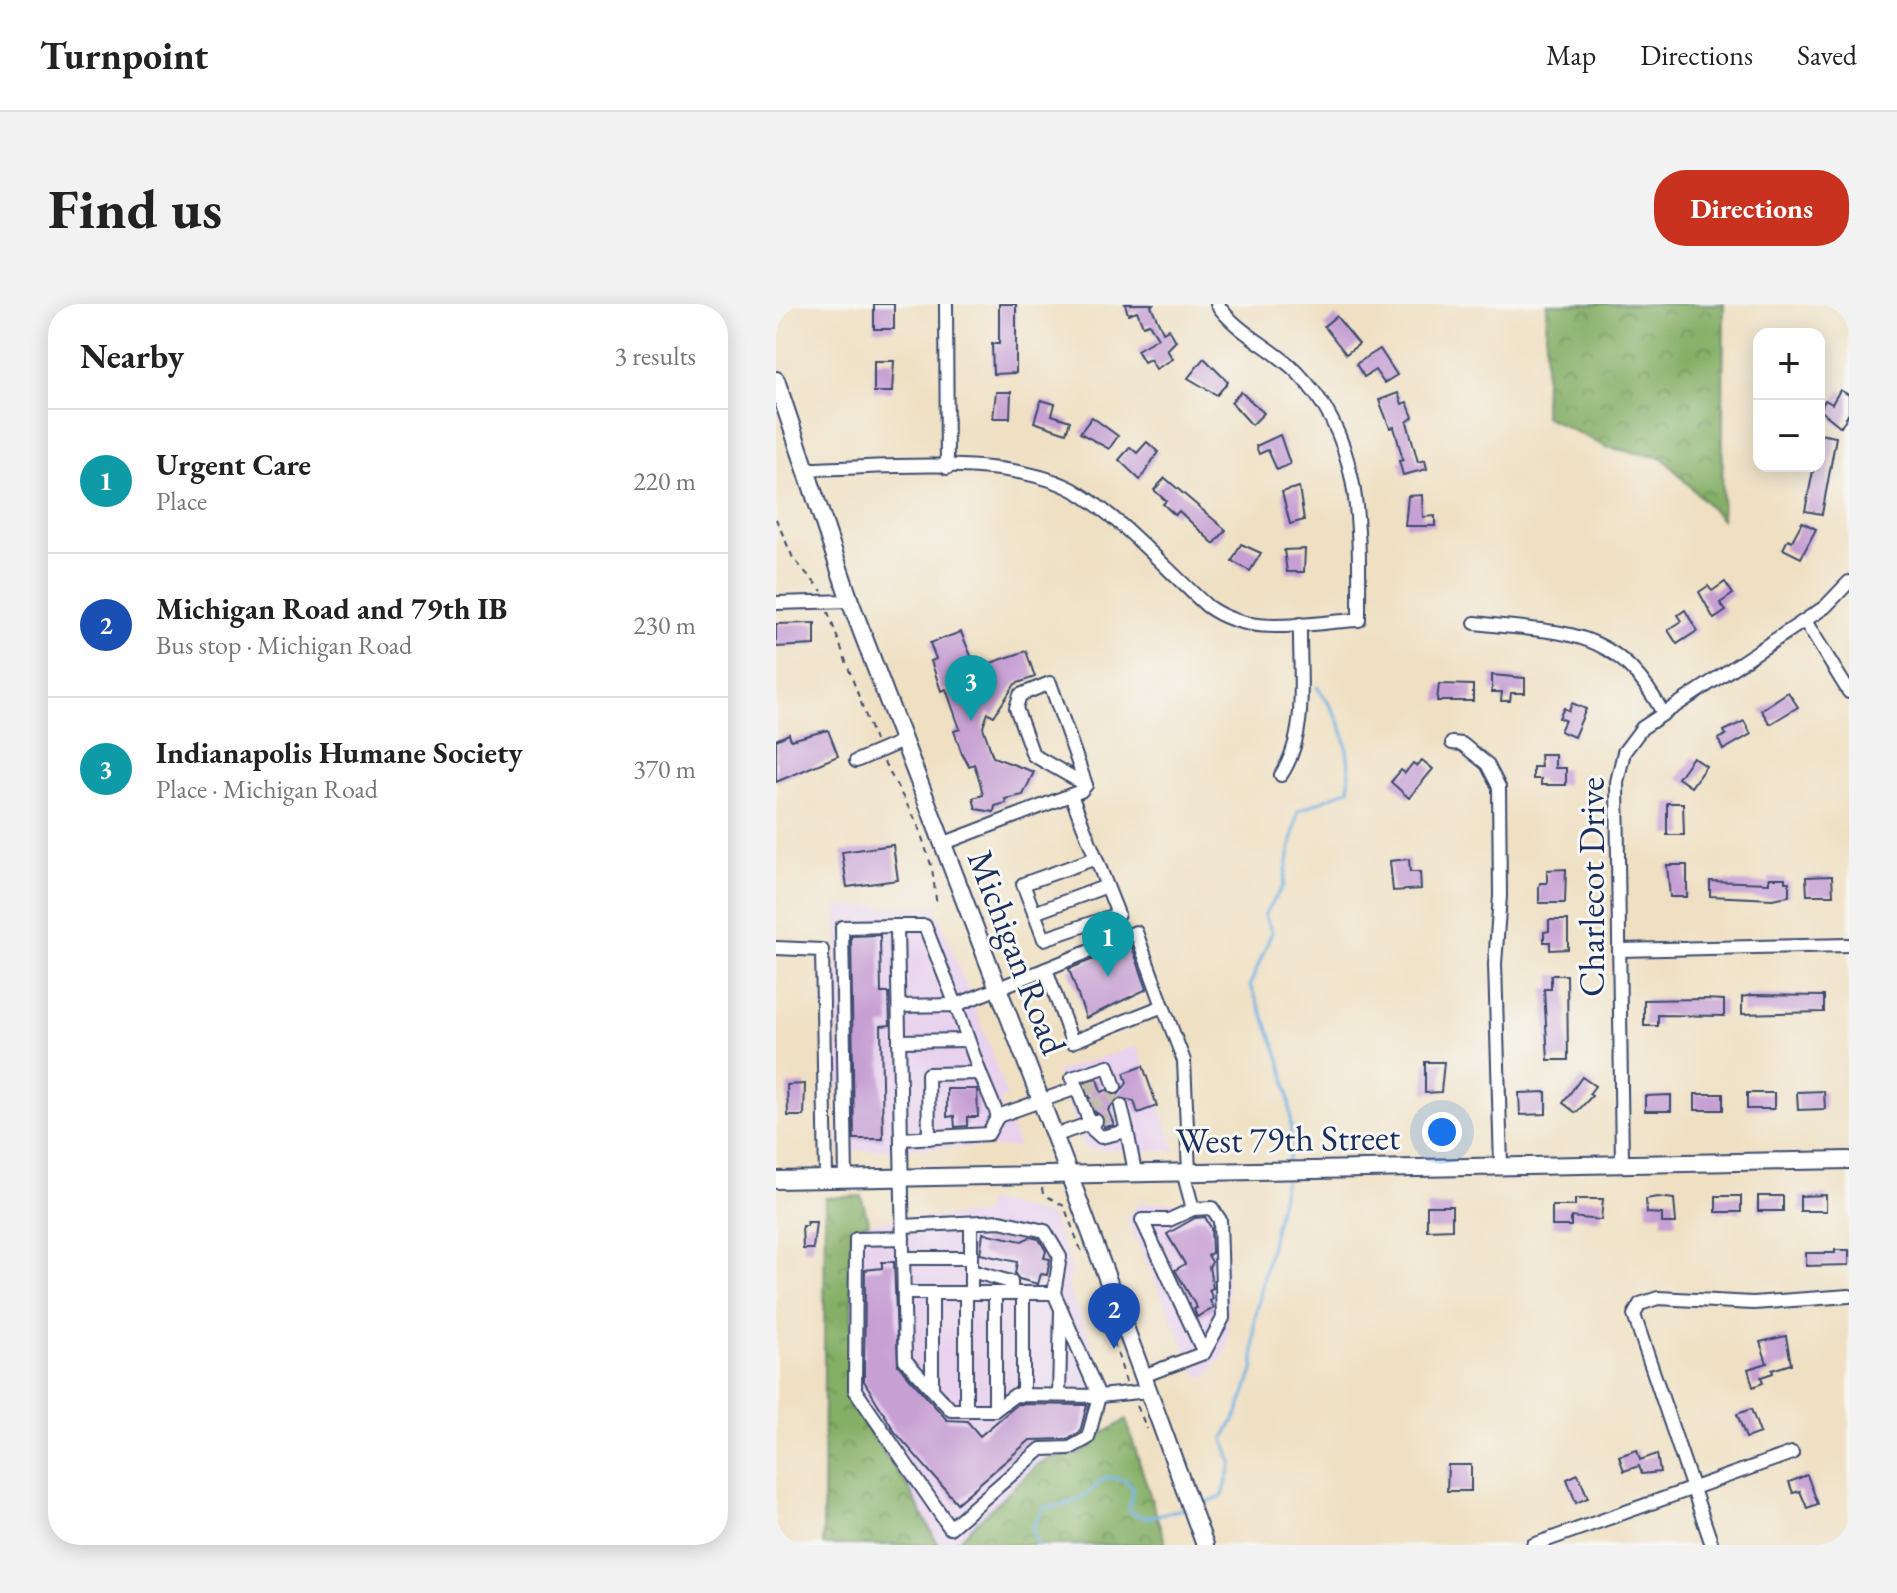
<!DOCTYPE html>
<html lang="en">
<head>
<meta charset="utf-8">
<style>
  :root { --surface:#fff; --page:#f2f2f2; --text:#222; --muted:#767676; --line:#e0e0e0; --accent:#c8321e }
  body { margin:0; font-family:"EB Garamond",serif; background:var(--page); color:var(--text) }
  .controls { position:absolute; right:24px; top:24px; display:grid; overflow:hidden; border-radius:16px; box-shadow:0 4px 20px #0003 }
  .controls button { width:72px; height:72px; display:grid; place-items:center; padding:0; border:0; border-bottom:2px solid var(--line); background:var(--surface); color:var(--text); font:40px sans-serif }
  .you { position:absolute; left:666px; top:828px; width:28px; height:28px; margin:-20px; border:6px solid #fff; border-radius:50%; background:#1a73e8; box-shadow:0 0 0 12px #1a73e833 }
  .badge { display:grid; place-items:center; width:52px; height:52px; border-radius:50%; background:var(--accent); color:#fff; font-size:26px; font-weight:700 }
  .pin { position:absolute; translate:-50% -66px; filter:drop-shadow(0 2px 4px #0008) }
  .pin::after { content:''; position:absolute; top:42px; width:28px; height:24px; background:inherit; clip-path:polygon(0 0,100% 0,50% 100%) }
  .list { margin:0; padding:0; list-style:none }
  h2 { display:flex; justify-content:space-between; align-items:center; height:104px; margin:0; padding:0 32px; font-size:34px }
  h2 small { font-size:26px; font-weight:400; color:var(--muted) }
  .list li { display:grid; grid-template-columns:52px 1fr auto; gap:24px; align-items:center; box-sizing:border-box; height:144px; padding:0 32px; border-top:2px solid var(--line) }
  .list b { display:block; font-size:30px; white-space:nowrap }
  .list p { margin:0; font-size:26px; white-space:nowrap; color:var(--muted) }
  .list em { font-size:26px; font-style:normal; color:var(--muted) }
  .map { position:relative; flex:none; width:1073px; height:1241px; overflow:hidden; border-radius:32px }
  header { display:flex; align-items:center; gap:48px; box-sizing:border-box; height:112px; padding:0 40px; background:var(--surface); border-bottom:2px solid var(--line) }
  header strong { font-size:38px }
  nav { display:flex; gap:44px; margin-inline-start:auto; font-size:28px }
  .intro { display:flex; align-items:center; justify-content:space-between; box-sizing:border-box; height:192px; padding:0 48px }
  h1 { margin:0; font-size:56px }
  .button { padding:20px 36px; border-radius:32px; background:var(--accent); color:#fff; font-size:28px; font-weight:700 }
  main { display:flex; gap:48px; padding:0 48px }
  aside { flex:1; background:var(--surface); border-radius:32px; box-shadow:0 4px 20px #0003 }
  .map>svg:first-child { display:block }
</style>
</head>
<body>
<header>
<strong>Turnpoint</strong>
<nav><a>Map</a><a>Directions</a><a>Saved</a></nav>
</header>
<div class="intro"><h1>Find us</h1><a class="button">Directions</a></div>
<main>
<aside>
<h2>Nearby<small>3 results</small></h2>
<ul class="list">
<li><span class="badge" style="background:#0f9aa8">1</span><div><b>Urgent Care</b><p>Place</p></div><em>220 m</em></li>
<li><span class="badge" style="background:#1a4fb4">2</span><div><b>Michigan Road and 79th IB</b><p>Bus stop · Michigan Road</p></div><em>230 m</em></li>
<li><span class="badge" style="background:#0f9aa8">3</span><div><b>Indianapolis Humane Society</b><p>Place · Michigan Road</p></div><em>370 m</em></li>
</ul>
</aside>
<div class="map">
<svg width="1073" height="1241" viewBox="0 0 1073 1241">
  <defs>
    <pattern id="forest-crowns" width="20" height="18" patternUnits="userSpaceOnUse" patternTransform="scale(2)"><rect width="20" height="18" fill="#85af66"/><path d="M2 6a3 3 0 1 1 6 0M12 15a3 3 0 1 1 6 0" fill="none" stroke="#6c8f57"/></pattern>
  </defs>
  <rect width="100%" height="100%" fill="#f6f6f2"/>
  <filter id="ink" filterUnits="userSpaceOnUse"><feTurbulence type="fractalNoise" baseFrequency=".0125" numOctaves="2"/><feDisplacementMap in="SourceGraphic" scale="16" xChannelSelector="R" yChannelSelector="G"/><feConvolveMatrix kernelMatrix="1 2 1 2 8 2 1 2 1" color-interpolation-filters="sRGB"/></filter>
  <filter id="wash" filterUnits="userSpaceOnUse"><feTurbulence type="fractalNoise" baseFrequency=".006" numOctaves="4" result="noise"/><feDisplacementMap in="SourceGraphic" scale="32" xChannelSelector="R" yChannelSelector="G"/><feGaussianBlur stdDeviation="1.8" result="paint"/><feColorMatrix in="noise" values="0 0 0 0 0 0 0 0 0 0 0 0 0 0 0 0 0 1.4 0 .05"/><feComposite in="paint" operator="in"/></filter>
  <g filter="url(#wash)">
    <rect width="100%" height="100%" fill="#efe0c3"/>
    <g fill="#e8d2ee">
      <polygon points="159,602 218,753 204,755 217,754 231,793 223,797 243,843 145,844 140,755 144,844 63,847 61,603"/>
      <polygon points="361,742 400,847 310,845 280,768"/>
      <polygon points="211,896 275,912 296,965 292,983 331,1075 319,1134 305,1150 274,1154 261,1161 177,1241 162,1241 150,1215 74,1099 77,922 122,914 207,911"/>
      <polygon points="451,897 452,1045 430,1075 421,1070 351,915 363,899"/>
    </g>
    <g fill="url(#forest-crowns)" stroke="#506f62" stroke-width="2">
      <polygon points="771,0 948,0 946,216 887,154 830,143 768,112"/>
      <polygon points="85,892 93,919 77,923 74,1099 134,1186 162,1241 47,1241 49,894"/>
      <polygon points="350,1116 390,1241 177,1241 261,1161 274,1154 305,1150 319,1134"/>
    </g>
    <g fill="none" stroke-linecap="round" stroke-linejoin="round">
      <g stroke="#6cafe1" stroke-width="3">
        <path d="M512 859C523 791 501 742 474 681L496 628 488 611 507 582 522 507 573 485C574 440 569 419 541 383"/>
        <polyline points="422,1201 447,1192 456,1159 448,1135 463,1107 478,1064 478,1019 510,871"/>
        <path d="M261 1241 256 1223 268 1203C294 1204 312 1191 330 1173L350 1176 357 1184 353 1207 368 1214 411 1204"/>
      </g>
    </g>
    <g id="blocks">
      <g fill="#c69fd3">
        <rect x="98" y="0" width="20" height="25"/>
        <polygon points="223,0 240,0 240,69 217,70 216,40 223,40"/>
        <polygon points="349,0 377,0 375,2 387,28 393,25 400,37 391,46 397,55 380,65 374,55 368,58 361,46 382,34 373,20 367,22 361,7 352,10"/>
        <polygon points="560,12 583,40 570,50 548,22"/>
        <polygon points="604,45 621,71 608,79 599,66 588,73 580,60"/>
        <polygon points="428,54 452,78 441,91 412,74"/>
        <polygon points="98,57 118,57 116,88 98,88"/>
        <polygon points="1064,86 1073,91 1073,109 1065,123 1044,106 1049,96 1056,100"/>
        <polygon points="220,88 235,88 234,114 217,114"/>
        <polygon points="465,88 488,109 476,121 455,98"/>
        <polygon points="622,89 626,100 631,98 637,113 631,118 642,158 649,156 651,165 627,171 623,157 627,156 618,123 614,124 603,96"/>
        <polygon points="265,96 279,100 276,111 294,117 290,129 258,118"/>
        <polygon points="316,113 342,132 333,145 304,129"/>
        <polygon points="1043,130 1060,133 1046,210 1029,207 1038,162 1043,162"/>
        <polygon points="504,131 514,160 501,166 492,146 483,150 480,142"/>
        <polygon points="371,138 382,148 364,176 343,156 354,143 361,149"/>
        <polygon points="389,174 450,226 438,240 403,207 399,211 387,200 390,197 378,186"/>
        <polygon points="523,183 528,216 514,220 506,188"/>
        <polygon points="646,191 647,213 659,212 659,222 629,222 632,192"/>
        <polygon points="1026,218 1040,225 1025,254 1007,245 1012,235 1016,237"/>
        <polygon points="465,240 485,249 474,267 456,257"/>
        <polygon points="529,245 528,268 511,268 508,246"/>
        <polygon points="949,278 957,290 944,299 950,307 938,315 923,288 932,282 936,287"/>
        <polygon points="909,306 921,327 901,340 892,326 906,317 902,311"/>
        <polygon points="39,319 39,341 0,343 0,320"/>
        <polygon points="185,328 200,364 250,347 259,373 239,380 218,412 212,409 207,423 217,453 258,468 247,491 229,495 230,499 219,502 218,508 200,505 197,494 207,491 204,478 198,460 193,462 186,450 178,427 184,425 170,385 165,387 155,357 160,355 154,339"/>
        <polygon points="716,371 749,374 749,389 735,389 734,397 725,397 726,388 716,388"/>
        <polygon points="663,380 697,381 697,397 661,397"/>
        <polygon points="1012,388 1022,403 994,420 985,406"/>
        <polygon points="796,399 810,405 798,433 784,427 789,416 783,414 788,404 793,407"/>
        <polygon points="968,417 975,430 947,446 942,435 950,431 948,427"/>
        <polygon points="52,426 62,452 0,478 0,436 13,430 15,436"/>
        <polygon points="764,450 779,450 779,464 790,464 790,481 765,481 765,475 757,475 757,463 765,463"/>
        <polygon points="917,453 930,462 915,483 902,474"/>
        <polygon points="646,456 657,465 633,494 615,478 625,466 629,469 637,459 641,462"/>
        <polygon points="891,499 907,499 908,531 891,531"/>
        <polygon points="117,541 122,576 71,583 66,548"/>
        <polygon points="633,555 634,568 644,568 645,585 617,587 614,557"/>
        <polygon points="891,561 911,561 911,593 894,593"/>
        <polygon points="790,565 789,599 763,599 763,583 764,579 771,579 771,566"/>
        <polygon points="1056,572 1057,591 1031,591 1030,573"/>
        <polygon points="993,574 1009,574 1009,578 1013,578 1013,592 996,595 934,592 934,577 993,579"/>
        <polygon points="773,616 792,616 792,645 774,646 774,638 768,638 768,628 773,627"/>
        <polygon points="104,631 105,689 113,689 114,721 105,722 107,835 78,835 75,632"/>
        <polygon points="355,640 371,685 310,714 293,665"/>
        <polygon points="775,671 791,671 792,756 772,756 768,685 775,685"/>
        <polygon points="976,691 1048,692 1048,708 966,710 966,693"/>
        <polygon points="928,695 948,696 948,712 882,711 882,722 868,722 868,696"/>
        <polygon points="649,758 668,758 665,788 649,789"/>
        <polygon points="367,762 381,802 362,809 358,797 342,794 332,806 338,821 328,823 328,813 319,808 309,779 321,775 325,788 331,786 341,792 351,779 348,769"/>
        <polygon points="806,773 819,782 813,790 816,792 800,809 787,799"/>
        <polygon points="29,780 28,812 12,812 11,781"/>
        <polygon points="171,785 201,785 202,813 191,813 191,822 179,823 178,812 171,813"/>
        <polygon points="1048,787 1049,805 1022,806 1021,788"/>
        <polygon points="770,788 770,810 744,811 743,789"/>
        <rect x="971" y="789" width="27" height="16"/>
        <rect x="919" y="790" width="28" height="16"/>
        <polygon points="895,791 895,807 869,807 869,792"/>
        <polygon points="1050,891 1050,907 1024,907 1024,892"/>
        <rect x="940" y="892" width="25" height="16"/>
        <rect x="982" y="892" width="25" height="15"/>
        <polygon points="881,893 898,895 900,919 886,919 886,910 871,909 870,895"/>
        <polygon points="799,895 827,895 825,916 795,913 795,922 776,922 776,902 799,902"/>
        <polygon points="651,902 676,902 676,925 651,926"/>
        <polygon points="429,913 435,924 436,949 432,951 436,958 433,963 437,984 433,986 437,995 434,997 438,1004 421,1013 418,1005 421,1004 399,966 409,960 391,930 419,914"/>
        <polygon points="31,918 40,918 37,945 27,945 26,922 31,922"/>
        <polygon points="207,929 246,937 254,933 263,935 270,947 268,954 274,955 271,971 265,970 262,980 243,975 239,970 241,958 204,950"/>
        <polygon points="1059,946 1073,946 1073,961 1030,962 1030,949 1059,949"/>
        <polygon points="106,958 118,958 122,1061 171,1116 191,1117 204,1132 242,1100 311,1101 304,1128 292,1135 254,1136 181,1199 119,1128 88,1077 89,966 106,964"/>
        <polygon points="1010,1032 1015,1060 996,1066 997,1069 985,1073 987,1079 977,1083 972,1065 991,1059 984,1038"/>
        <polygon points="975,1105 984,1129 970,1134 961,1110"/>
        <polygon points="861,1146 864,1156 881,1150 884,1168 866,1170 863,1162 848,1167 843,1152"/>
        <polygon points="672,1161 695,1161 695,1187 671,1187"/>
        <polygon points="802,1170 812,1194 800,1199 791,1175"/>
        <polygon points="1031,1171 1042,1200 1031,1204 1024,1187 1017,1189 1013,1178"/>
      </g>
    </g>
  </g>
  <g filter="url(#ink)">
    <use href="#blocks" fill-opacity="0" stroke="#3b4a6d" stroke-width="2"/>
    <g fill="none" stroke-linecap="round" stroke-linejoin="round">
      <g stroke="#c5bdaf" stroke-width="12" stroke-dasharray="12 6" stroke-linecap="butt">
        <polyline points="309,786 323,781"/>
        <polyline points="315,801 342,791"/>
        <polyline points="321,817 335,812"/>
      </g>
      <g stroke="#3b4a6d" stroke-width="16">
        <g id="minor">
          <polyline points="170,0 171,164"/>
          <path d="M32 165C109 164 238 149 303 189 348 217 391 266 431 302 476 335 532 318 583 316 583 226 589 137 521 68 496 43 461 29 441 0"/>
          <polyline points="0,299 74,297"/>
          <polyline points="1029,317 1073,388"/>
          <path d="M699 319C789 330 839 321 887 409"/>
          <polyline points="676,439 686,440 711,460 723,483 724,592 719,660 725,862"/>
          <polyline points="80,457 127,437"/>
          <path d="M505 471C533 429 523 369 524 320"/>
          <polyline points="295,491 342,610 268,635 247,580 320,554"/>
          <polyline points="166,540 305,487 310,481 274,379 244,391 240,404 257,451 310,481"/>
          <polyline points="258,609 331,582"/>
          <polyline points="0,644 46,646 50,875"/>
          <polyline points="843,646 1073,641"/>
          <polyline points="270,665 360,628 387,702"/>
          <polyline points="123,702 180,701 204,769 152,770 153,834"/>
          <polyline points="123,737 192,736"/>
          <polyline points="301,784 296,774 332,762 339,783"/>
          <polyline points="345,802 351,827"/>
          <polyline points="222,812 301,784 316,825 325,833 351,827 359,868"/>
          <polyline points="278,832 320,817"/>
          <polyline points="126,835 212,830 222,812 204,769"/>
          <polyline points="846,860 841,478 848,448 866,424 1049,303 1073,278"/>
          <polyline points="70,875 66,623 121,622"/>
          <polyline points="417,905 436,904 444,916 447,1014 428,1049"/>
          <polyline points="195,919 195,989"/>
          <polyline points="127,922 224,917 269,927 284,953 278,989 323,1092 312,1134 294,1144 265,1145 174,1224 79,1086 80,935 127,934"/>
          <polyline points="127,954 195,954"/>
          <polyline points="195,967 235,978 235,989"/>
          <polyline points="128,989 278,989"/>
          <polyline points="367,1072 428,1049 366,916 393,916 417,905 407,868"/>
          <polyline points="156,1085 156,989"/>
          <polyline points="373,1087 323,1092 239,1091 219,1106 175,1106 129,1056 121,622 149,622 180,701 270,665 296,738 387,702 408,757 413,868"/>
          <polyline points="247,1091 247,989"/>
          <polyline points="283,1091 285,1007"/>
          <polyline points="190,1106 190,989"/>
          <polyline points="219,1106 219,989"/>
          <polyline points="757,1241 1016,1149"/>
          <polyline points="936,1241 858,1011 864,1000 882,994 977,999 1073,992"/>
        </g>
      </g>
      <g stroke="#3b4a6d" stroke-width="20">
        <g id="major">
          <polyline points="0,76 74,297 293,870 429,1241"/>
          <polyline points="0,876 1073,856"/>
        </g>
      </g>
      <g stroke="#3b4a6d" stroke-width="2" stroke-dasharray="6 6" stroke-linecap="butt">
        <polyline points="0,215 17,254 46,287"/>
        <polyline points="52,308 99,437"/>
        <polyline points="108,458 142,521 156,564 161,603"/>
        <polyline points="266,884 267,890 288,902 306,949"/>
        <polyline points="331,1015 350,1078"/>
        <polyline points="361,1102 371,1125"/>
      </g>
      <use href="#minor" stroke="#fff" stroke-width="12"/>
      <use href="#major" stroke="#fff" stroke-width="16"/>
    </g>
  </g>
  <g text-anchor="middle" stroke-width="6" stroke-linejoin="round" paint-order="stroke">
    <g font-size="36" fill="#1b2f5e" stroke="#f6f6f2">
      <text transform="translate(815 583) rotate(-90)" y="13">Charlecot Drive</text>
      <text transform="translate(242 648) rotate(69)" y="13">Michigan Road</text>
      <text transform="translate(512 834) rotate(-1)" y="13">West 79th Street</text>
    </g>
  </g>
</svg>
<div class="controls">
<button>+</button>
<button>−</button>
</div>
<div class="you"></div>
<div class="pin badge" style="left:332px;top:673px;background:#0f9aa8">1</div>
<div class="pin badge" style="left:338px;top:1045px;background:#1a4fb4">2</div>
<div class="pin badge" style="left:195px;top:417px;background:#0f9aa8">3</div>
</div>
</main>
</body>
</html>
